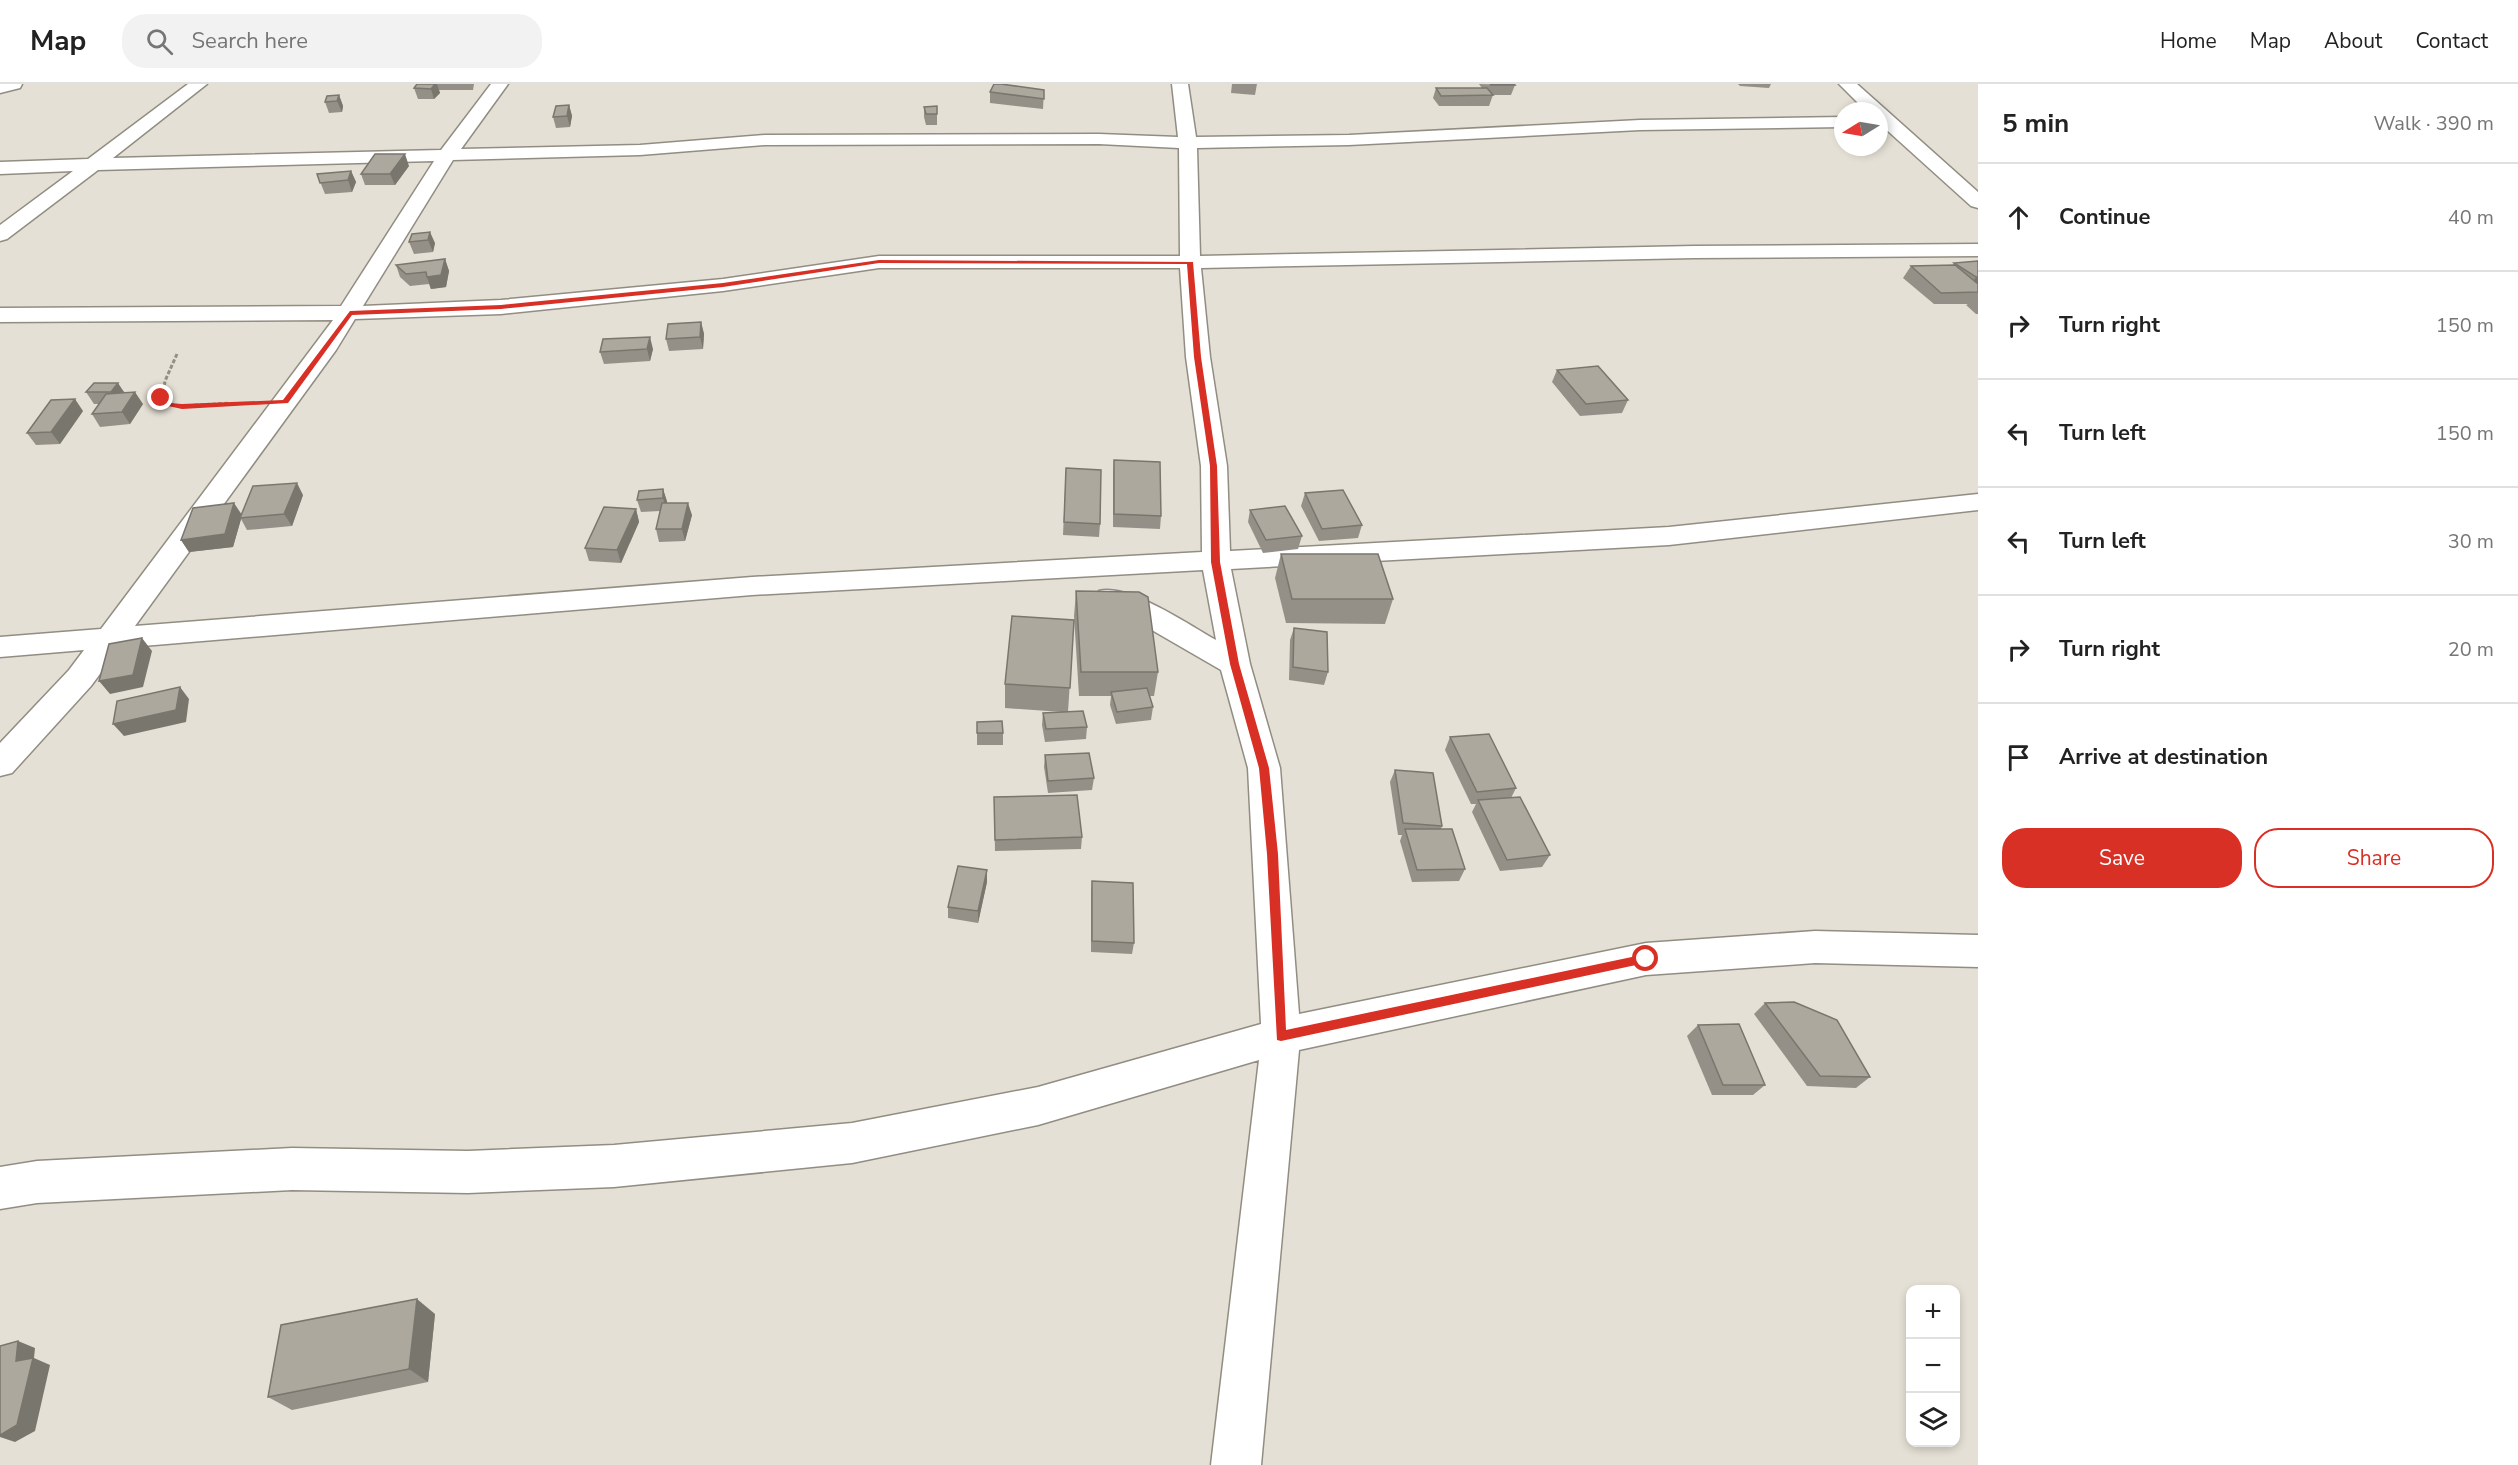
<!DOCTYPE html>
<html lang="en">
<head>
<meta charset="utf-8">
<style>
  :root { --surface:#fff; --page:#f2f2f2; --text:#222; --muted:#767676; --line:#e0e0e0; --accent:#d93025 }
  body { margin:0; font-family:"Nunito Sans",sans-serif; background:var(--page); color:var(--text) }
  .controls { position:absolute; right:18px; bottom:18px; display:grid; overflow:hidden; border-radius:12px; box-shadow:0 3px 9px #0003 }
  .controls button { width:54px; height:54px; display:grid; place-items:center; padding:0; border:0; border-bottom:2px solid var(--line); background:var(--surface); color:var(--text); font:30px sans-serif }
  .compass { position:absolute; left:1834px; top:18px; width:54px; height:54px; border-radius:50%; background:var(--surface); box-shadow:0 3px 9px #0003; rotate:259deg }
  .stop { position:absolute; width:18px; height:18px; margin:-14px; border:4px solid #d93025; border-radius:50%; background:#fff }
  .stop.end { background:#d93025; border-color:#fff; box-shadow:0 2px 6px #0008 }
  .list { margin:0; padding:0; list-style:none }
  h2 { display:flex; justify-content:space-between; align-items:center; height:78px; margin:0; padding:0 24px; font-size:26px }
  h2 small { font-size:20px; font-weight:400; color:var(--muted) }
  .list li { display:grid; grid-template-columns:39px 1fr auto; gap:18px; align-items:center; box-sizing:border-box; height:108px; padding:0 24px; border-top:2px solid var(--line) }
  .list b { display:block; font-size:22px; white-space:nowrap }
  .list em { font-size:20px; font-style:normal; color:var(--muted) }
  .actions { display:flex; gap:12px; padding:18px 24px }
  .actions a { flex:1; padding:14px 0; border:2px solid var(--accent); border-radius:24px; text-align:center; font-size:21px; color:var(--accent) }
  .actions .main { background:var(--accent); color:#fff }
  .icon { flex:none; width:33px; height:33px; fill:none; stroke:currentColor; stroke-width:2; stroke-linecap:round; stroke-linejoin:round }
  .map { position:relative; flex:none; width:1978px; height:1381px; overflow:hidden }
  header { display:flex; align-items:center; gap:36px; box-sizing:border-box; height:84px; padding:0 30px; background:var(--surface); border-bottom:2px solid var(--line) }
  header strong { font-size:28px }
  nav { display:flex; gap:33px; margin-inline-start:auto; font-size:21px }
  .search { width:420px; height:54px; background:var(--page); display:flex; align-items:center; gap:15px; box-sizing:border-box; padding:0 21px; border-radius:24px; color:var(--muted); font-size:22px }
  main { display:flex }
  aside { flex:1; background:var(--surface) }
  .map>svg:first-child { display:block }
</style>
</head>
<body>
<header>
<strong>Map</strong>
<div class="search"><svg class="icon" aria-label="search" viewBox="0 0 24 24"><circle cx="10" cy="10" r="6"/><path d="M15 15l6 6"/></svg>Search here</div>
<nav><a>Home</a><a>Map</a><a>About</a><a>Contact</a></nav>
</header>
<main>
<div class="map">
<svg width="1978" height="1381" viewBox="0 0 1978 1381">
  <rect width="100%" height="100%" fill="#e5e0d5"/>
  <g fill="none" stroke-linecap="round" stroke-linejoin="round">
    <g stroke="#928d82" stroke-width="3">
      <g id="street">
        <polygon points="0,0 22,0 20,4 0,9"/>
        <path d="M188 0H207L113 74 441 66 491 0H508L461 65 640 61 765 51 1099 50 1178 53 1172 0H1188L1196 53 1349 51 1640 36 1843 33V43L1640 46 1349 61 1197 64 1200 172 1694 162 1978 160V172L1694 174 1201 184 1210 273 1227 382 1230 467 1669 443 1978 410V426L1669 461 1231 485 1250 580 1280 684 1299 930 1646 859 1815 847 1978 851V883L1815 879 1646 891 1299 966 1261 1381H1211L1259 976 1038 1041 852 1079 614 1103 468 1109 292 1106 37 1119 0 1125V1083L37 1077 292 1064 468 1067 614 1061 852 1039 1038 1003 1261 940 1248 684 1221 586 1138 538 1099 521 1095 514 1099 507C1128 499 1189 541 1216 556L1203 486 752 511 119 564 91 602 12 689 0 692V659L69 586 84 566 0 573V553L101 545 333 236 0 238V224L341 222 434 77 98 86 7 155 0 157V141L73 87 0 90V78L88 75ZM1099 60 1179 64 1180 172H879L723 195 501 216 363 222 453 76 640 71 765 61ZM879 184H1180L1186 273 1201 382 1202 468 752 493 135 542 336 266 355 235 501 230 723 207Z"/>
        <polygon points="1839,0 1857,0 1978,108 1978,124 1971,122 1879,39 1879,27 1866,27"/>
      </g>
    </g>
    <polyline stroke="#938f87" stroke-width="3" stroke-dasharray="4 2" stroke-linecap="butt" points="177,270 165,297 162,319 182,322 230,319"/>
    <use href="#street" fill="#fff" fill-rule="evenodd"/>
  </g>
  <g fill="#959087">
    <polygon points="417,0 474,0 473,6 439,6 440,9 434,15 418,15 414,4"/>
    <polygon points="1232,0 1257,0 1255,11 1231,9"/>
    <polygon points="1479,0 1515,1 1511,11 1493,11 1489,22 1439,22 1433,14 1436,4 1482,4"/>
    <polygon points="1738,0 1771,0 1769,4 1740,2"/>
    <polygon points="1044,6 1043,25 990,19 990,8"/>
    <polygon points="339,11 343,22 342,28 329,29 325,18"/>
    <polygon points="569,21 572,32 570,43 556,44 553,33"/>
    <polygon points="937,22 937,41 926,41 924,33 924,23"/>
    <polygon points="409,82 395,101 365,101 361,90"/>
    <polygon points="351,87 356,98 352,108 325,110 317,90"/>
    <polygon points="412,150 435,159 433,168 414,170 409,158"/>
    <polygon points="445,175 449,187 446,203 431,205 429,200 410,202 400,193 396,181"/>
    <polygon points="1978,176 1978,230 1976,230 1966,221 1968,220 1934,220 1903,194 1911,182 1953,181 1954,179 1977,177"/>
    <polygon points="701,238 704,250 703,265 669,267 666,255"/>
    <polygon points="653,265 650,277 604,280 600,268"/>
    <polygon points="1557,286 1628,316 1622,329 1580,332 1552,298"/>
    <polygon points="94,299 125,308 143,320 130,340 100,343 92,330 99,320 94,320 86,308"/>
    <polygon points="83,327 60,360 36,361 27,349"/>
    <polygon points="1114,376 1161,432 1160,445 1113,443 1113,389"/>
    <polygon points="1066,384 1100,440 1099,453 1063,451"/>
    <polygon points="663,405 667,419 692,431 685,457 659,458 656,445 660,427 641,428 637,416"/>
    <polygon points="1305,409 1362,441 1358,454 1319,457 1301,422"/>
    <polygon points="303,411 292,442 247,446 241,435 233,463 189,468 181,456 241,430"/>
    <polygon points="636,425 639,438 621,479 589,477 585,464"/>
    <polygon points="1250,426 1302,452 1298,465 1263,469 1248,438"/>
    <polygon points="1281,470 1393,515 1385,540 1286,539 1275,494"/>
    <polygon points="1076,507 1158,588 1154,612 1150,612 1153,623 1151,636 1116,640 1110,621 1111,612 1079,612 1074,532"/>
    <polygon points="1074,536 1068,628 1087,643 1086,655 1045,658 1042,641 1043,629 1062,628 1005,624 1005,600"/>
    <polygon points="1294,544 1328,588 1324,601 1289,596 1290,556"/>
    <polygon points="977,638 1003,649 1003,661 977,661"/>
    <polygon points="1450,653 1516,704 1511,714 1550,771 1542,783 1500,787 1472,728 1476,720 1471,720 1445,666"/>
    <polygon points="1045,671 1094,694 1092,706 1048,709 1044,683"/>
    <polygon points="1395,686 1442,742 1441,745 1465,785 1459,797 1412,798 1400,757 1402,751 1398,751 1390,698"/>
    <polygon points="994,713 1082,753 1081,765 995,767"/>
    <polygon points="1092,797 1134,859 1132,870 1091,868 1091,809"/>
    <polygon points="987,798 978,839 948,834 948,823"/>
    <polygon points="1765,919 1870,993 1856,1004 1807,1002 1754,930"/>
    <polygon points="1698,941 1765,1001 1753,1011 1712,1011 1687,952"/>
    <polygon points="435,1230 428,1298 292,1326 268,1313"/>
  </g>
  <g fill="#79766e">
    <polygon points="435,0 437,0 440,9 434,15 431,5"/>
    <polygon points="339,11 343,22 342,28 337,17"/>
    <polygon points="569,21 572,32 570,43 567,32"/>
    <polygon points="405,70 409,82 395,101 390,90"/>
    <polygon points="351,87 356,98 352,108 348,96"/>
    <polygon points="430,148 435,159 433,168 428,156"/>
    <polygon points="445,175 449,187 446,203 431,205 427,193"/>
    <polygon points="1976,193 1978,193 1978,204 1968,205"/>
    <polygon points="701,238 704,250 703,265 700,253"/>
    <polygon points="650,253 653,265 650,277 647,265"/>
    <polygon points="118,299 126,311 119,320 111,308"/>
    <polygon points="135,308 143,320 130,340 122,328"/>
    <polygon points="75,315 83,327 60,360 51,348"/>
    <polygon points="297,399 303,411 292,442 284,430"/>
    <polygon points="663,405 667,417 666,426 663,414"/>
    <polygon points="234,419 242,431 240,434 241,435 233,463 189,468 181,456"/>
    <polygon points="688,419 692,431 685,457 682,445"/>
    <polygon points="636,425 639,438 621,479 617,466"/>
    <polygon points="142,554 152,567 143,603 110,610 99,597"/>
    <polygon points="180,603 189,615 186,638 124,652 113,640"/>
    <polygon points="987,786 987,798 978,839 978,827"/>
    <polygon points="417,1215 435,1230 428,1298 409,1285"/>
    <polygon points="18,1257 35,1264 34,1274 50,1281 35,1347 15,1358 0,1353 0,1351 16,1277"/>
  </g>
  <g fill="#ada89d" stroke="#79766e" stroke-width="1.5">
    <polygon points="417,0 435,0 431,5 414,4"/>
    <polygon points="994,0 1001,0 1044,6 1044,15 990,8"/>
    <polygon points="1490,0 1514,0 1515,1 1491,1"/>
    <polygon points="1436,4 1487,4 1493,11 1441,12"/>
    <polygon points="339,11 337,17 325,18 327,12"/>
    <polygon points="569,21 567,32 553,33 556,22"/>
    <polygon points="937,22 937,30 926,30 924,23"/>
    <polygon points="375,70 405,70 390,90 361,90"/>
    <polygon points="351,87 348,96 320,99 317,90"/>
    <polygon points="430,148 428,156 409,158 412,150"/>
    <polygon points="445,175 441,191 427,193 426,188 406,190 396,181"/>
    <polygon points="1978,177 1978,193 1976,193 1954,179"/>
    <polygon points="1955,181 1978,200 1978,208 1941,209 1911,182"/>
    <polygon points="701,238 700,253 666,255 668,240"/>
    <polygon points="650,253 647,265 600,268 603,255"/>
    <polygon points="1598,282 1628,316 1586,320 1557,286"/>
    <polygon points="94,299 118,299 111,308 86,308"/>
    <polygon points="135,308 122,328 92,330 106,310"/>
    <polygon points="75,315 51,348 27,349 51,316"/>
    <polygon points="1114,376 1160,378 1161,432 1114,430"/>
    <polygon points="1066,384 1101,386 1100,440 1064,438"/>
    <polygon points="297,399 284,430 240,434 253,402"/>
    <polygon points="663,405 663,414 637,416 639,407"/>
    <polygon points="1343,406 1362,441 1322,445 1305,409"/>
    <polygon points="234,419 225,450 181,456 193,424"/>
    <polygon points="662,419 688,419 682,445 656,445"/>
    <polygon points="1285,422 1302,452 1266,456 1250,426"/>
    <polygon points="604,423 636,425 617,466 585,464"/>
    <polygon points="1281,470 1378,470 1393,515 1292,515"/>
    <polygon points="1076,507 1139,508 1148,513 1158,588 1081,588"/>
    <polygon points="1012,532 1074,536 1070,604 1005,600"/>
    <polygon points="1294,544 1327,548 1328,588 1293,583"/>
    <polygon points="142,554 133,591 99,597 109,560"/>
    <polygon points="180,603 176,626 113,640 117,617"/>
    <polygon points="1147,604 1153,623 1117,628 1111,608"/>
    <polygon points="1083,627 1087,643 1046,645 1043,629"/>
    <polygon points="1002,637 1003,649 977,649 977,638"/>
    <polygon points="1489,650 1516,704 1477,708 1450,653"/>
    <polygon points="1089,669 1094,694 1048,697 1045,671"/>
    <polygon points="1395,686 1433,689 1442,742 1403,739"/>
    <polygon points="1077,711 1082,753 995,756 994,713"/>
    <polygon points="1520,713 1550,771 1507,776 1478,716"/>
    <polygon points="1405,745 1452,745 1465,785 1417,786"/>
    <polygon points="958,782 987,786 978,827 948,823"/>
    <polygon points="1092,797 1133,799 1134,859 1092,857"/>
    <polygon points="1794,918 1837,936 1870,993 1820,992 1765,919"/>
    <polygon points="1739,940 1765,1001 1723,1001 1698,941"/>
    <polygon points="417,1215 409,1285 268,1313 281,1241"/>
    <polygon points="18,1257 16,1277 33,1274 17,1341 0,1351 0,1262"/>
  </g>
  <polygon fill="#d93025" points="879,176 1193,178 1201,273 1217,382 1220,478 1239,580 1269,684 1278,770 1286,946 1646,870 1650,871 1650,878 1281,957 1277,956 1267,770 1259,684 1230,580 1211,478 1210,382 1194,273 1187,180 879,179 723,203 501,225 352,231 288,319 182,325 159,320 157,314 163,312 169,319 182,320 283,316 350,227 501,221 723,199"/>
</svg>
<div class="controls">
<button>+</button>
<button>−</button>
<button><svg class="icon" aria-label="layers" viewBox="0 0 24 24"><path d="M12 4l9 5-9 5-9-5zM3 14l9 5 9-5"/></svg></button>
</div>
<svg class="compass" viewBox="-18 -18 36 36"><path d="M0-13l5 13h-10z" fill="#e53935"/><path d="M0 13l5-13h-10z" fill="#767676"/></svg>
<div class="stop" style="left:1646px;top:875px"></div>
<div class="stop end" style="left:161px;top:314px"></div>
</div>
<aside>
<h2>5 min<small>Walk · 390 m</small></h2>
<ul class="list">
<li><svg class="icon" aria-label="ahead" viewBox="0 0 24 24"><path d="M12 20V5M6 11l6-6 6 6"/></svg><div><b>Continue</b></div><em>40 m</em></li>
<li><svg class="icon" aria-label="right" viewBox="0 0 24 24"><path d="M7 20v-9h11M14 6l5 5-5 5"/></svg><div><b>Turn right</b></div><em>150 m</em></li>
<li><svg class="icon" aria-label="left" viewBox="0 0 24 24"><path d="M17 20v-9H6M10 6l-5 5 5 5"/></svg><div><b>Turn left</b></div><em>150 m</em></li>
<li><svg class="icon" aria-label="left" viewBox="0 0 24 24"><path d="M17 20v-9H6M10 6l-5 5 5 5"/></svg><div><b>Turn left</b></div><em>30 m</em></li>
<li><svg class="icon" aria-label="right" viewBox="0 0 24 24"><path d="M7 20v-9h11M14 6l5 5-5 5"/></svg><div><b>Turn right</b></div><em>20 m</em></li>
<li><svg class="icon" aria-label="arrive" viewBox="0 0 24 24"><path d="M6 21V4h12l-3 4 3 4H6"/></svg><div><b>Arrive at destination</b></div></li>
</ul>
<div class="actions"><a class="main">Save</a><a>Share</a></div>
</aside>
</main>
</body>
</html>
